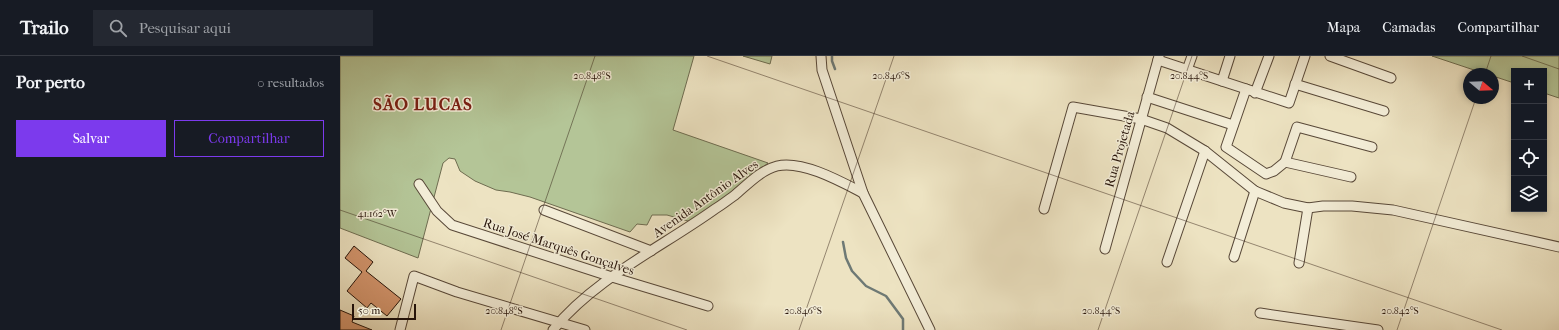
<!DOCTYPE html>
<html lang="pt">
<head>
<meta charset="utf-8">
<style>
  :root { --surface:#171b24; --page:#242831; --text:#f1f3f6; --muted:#9ea1a6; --line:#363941; --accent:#7c3aed }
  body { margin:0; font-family:"IM FELL French Canon",serif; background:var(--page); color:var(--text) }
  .controls { position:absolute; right:12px; top:12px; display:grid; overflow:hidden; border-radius:0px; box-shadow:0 2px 6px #0003 }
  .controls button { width:36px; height:36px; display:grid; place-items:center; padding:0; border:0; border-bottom:1px solid var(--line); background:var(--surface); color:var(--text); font:20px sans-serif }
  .compass { position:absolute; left:1123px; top:12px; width:36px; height:36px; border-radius:50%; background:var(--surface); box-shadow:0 2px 6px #0003; rotate:109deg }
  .scale { position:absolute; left:12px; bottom:10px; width:64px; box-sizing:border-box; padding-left:4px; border:2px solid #27140a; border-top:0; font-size:11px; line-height:14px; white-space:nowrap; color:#27140a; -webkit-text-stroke:3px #f3edd7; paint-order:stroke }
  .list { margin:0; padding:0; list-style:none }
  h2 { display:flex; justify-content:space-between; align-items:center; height:52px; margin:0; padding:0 16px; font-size:17px }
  h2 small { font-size:13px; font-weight:400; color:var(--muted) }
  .actions { display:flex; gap:8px; padding:12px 16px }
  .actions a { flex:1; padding:9px 0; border:1px solid var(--accent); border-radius:0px; text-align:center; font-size:14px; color:var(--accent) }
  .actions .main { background:var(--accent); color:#fff }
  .icon { flex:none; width:22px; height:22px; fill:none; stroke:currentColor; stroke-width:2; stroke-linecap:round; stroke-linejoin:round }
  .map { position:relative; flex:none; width:1219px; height:274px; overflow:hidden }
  header { display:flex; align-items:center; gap:24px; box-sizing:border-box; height:56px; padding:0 20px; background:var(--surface); border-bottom:1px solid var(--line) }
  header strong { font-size:19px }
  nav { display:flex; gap:22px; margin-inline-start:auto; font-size:14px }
  .search { width:280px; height:36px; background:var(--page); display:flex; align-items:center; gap:10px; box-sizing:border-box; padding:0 14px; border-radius:0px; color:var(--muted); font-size:15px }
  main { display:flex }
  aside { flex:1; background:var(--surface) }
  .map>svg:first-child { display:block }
</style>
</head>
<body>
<header>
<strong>Trailo</strong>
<div class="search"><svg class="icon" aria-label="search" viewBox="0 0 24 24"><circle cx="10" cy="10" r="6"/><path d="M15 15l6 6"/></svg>Pesquisar aqui</div>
<nav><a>Mapa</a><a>Camadas</a><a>Compartilhar</a></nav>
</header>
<main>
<aside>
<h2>Por perto<small>0 resultados</small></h2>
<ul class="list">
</ul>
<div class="actions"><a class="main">Salvar</a><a>Compartilhar</a></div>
</aside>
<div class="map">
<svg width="1219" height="274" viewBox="0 0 1219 274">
  <rect width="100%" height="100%" fill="#ede3c2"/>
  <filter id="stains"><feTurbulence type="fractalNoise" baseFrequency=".005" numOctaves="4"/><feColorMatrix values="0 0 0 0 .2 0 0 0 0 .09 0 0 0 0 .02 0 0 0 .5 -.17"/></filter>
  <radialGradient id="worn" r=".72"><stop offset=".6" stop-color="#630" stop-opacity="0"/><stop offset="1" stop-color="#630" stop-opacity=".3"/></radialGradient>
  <g fill="#b4c597" stroke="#6e6c50">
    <polygon points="0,0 354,0 333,74 428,107 355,167 327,159 312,159 307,169 297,168 290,176 190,141 170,136 156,134 135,125 120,115 115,103 109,102 103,107 78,202 0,172"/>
    <polygon points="403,0 432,0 430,8"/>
    <polygon points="1092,0 1219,0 1219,42 1204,37 1204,15 1174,15 1174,27 1153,20 1153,18 1146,18"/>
  </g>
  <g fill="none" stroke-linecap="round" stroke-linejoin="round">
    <g stroke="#6e7975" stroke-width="2.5">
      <polyline points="492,0 492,5 495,13"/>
      <polyline points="503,186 506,202 512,215 526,230 546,240 563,263 563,274"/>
    </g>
  </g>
  <g fill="#d2946c" stroke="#27140a">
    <polygon points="14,190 33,206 26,215 61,243 47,260 31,247 27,252 7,235 22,216 5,202"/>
    <polygon points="0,254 14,260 12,266 32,274 0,274"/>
  </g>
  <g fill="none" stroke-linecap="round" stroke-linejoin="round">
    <g stroke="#584838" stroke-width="11">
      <g id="minor">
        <polyline points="481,0 482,14 523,137 590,274"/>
        <polyline points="990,0 1051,22"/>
        <polyline points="818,4 949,47 965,0"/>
        <polyline points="847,14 852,0"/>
        <polyline points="882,25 890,0"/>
        <polyline points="955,28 1044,55"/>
        <polyline points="906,33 886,91 926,118 934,115 945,106"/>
        <polyline points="915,37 929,0"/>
        <polyline points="807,41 893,69"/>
        <polyline points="1011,121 945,106 957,71 1032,91"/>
        <polyline points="79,128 97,155 112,169 272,221 368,250"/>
        <polyline points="704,153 733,51 801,63 827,72 865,95 915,135 944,147 968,152 983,150 1012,150 1053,154 1219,191"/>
        <polyline points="204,154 311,195"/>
        <polyline points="765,193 819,0"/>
        <polyline points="894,201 915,135"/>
        <polyline points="827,206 865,95"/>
        <polyline points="959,207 968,152"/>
        <polyline points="920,257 1038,274"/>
        <polyline points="60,274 74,220 117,236 245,274"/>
        <path d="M213 274C254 223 322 191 375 153 382 149 388 144 395 139 407 129 421 114 437 110 462 104 500 125 523 137"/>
      </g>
    </g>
    <use href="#minor" stroke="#f3edd7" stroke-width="9"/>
  </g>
  <path fill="none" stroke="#27140a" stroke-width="1" stroke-opacity="0.45" d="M367 0 1162 274M1182 0 1219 13M1145 18 1151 0M0 154 347 274M161 274 255 0M459 274 554 0M758 274 852 0M1057 274 1136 42"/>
  <g text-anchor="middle" stroke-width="3" stroke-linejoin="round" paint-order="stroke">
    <g font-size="13" fill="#27140a" stroke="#f3edd7">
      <text transform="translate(779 93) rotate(-74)" y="5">Rua Projetada</text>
      <text transform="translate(365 142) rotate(-35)" y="5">Avenida Antônio Alves</text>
      <text transform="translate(219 190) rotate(18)" y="5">Rua José Marquês Gonçalves</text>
    </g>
    <g font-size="17" font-weight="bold" letter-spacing="1" fill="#7a1f14" stroke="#f3edd7">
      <text x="83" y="54">SÃO LUCAS</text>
    </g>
  </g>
  <g font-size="10" text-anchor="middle" fill="#27140a" stroke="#f3edd7" stroke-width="3" stroke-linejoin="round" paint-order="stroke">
    <text x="252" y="23">20.848°S</text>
    <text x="551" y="23">20.846°S</text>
    <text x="849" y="23">20.844°S</text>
    <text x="37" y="161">41.162°W</text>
    <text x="164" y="258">20.848°S</text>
    <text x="463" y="258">20.846°S</text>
    <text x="761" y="258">20.844°S</text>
    <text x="1060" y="258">20.842°S</text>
  </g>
  <rect width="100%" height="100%" filter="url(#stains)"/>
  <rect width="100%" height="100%" fill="url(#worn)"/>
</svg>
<div class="controls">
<button>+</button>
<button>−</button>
<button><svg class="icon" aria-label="locate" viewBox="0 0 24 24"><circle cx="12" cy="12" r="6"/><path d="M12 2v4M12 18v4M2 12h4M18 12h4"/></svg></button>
<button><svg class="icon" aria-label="layers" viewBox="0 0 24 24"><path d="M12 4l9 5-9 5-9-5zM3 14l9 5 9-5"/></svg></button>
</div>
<svg class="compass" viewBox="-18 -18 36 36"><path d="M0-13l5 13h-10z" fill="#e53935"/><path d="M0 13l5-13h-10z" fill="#9ea1a6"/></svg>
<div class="scale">50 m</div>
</div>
</main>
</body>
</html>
